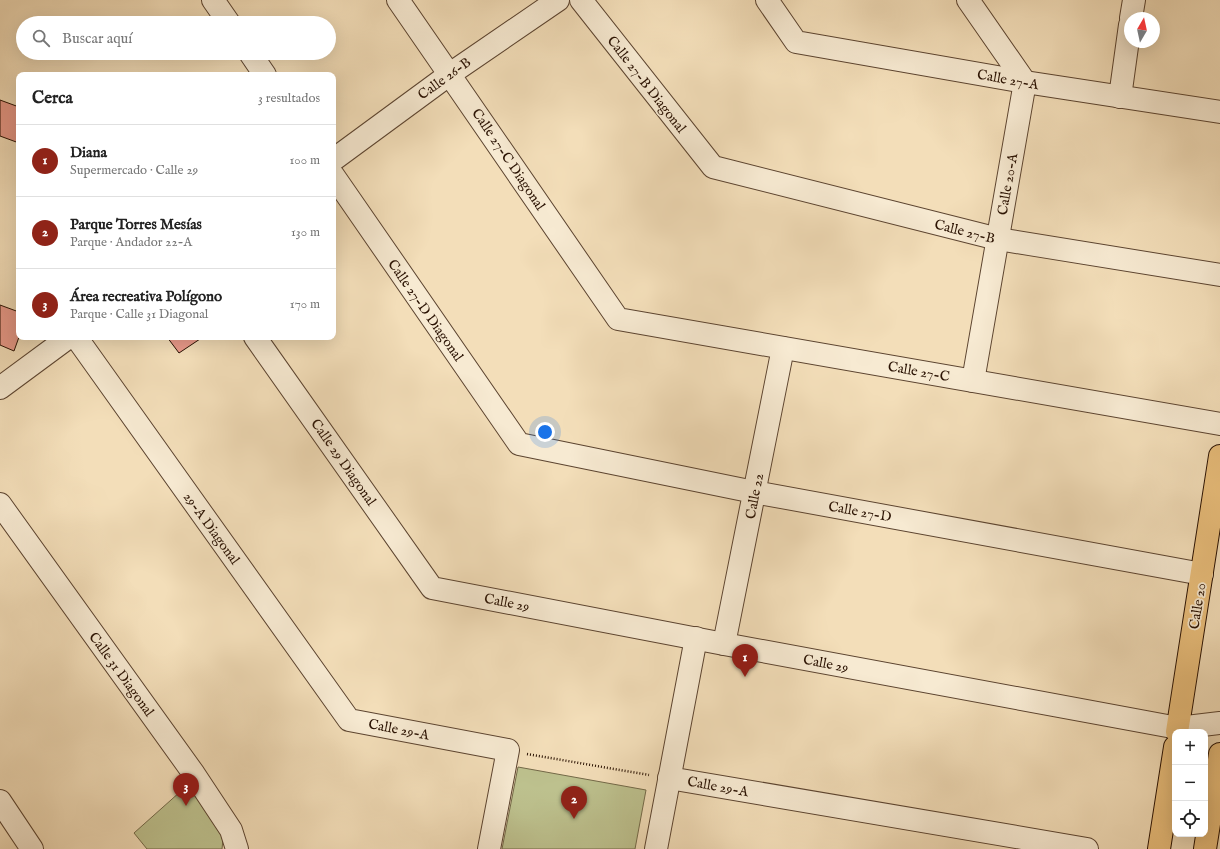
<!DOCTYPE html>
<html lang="es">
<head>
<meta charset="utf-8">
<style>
  :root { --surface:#fff; --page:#f2f2f2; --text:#222; --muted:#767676; --line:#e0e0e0; --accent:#8f2418 }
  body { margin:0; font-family:"IM FELL English",serif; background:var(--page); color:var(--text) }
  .controls { position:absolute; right:12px; bottom:12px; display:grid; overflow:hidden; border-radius:8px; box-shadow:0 4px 16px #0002 }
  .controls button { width:36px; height:36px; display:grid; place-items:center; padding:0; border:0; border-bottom:1px solid var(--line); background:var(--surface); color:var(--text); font:20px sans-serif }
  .compass { position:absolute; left:1124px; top:12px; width:36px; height:36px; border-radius:50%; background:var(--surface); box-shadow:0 4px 16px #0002; rotate:9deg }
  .you { position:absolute; left:545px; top:432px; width:14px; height:14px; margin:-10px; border:3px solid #fff; border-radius:50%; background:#1a73e8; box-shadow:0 0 0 6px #1a73e833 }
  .badge { display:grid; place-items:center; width:26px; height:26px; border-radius:50%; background:var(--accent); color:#fff; font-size:13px; font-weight:700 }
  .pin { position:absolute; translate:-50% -33px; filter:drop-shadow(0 1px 2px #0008) }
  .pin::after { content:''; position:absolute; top:21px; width:14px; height:12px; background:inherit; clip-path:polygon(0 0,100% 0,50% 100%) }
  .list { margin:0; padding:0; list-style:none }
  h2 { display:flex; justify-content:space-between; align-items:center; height:52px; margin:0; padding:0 16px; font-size:17px }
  h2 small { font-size:13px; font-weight:400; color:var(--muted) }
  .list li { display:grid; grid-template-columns:26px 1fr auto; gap:12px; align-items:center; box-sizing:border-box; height:72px; padding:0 16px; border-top:1px solid var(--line) }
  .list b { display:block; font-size:15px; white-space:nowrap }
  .list p { margin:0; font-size:13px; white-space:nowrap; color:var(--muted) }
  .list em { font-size:13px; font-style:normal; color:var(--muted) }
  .icon { flex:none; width:22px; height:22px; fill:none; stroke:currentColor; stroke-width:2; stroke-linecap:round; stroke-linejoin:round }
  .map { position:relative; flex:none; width:1220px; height:849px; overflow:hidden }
  .search { position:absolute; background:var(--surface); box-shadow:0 4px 16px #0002; left:16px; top:16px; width:320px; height:44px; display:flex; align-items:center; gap:10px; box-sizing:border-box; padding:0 14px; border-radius:22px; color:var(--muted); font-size:15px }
  .panel { position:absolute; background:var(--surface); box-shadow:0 4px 16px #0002; left:16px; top:72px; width:320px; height:268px; border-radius:8px }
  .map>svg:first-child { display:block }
</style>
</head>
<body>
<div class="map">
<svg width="1220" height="849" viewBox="0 0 1220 849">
  <rect width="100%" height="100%" fill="#f3deb9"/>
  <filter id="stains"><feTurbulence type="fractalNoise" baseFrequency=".005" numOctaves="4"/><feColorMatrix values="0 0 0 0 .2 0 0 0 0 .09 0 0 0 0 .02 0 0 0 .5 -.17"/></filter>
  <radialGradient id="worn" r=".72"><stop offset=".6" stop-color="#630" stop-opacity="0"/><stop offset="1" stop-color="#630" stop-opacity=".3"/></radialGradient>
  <g fill="#bdc18e" stroke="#736948">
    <polygon points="518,767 646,790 635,849 502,849"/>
    <polygon points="190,783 224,829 222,849 147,849 134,833"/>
  </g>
  <g fill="#e89989" stroke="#291102">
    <polygon points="0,100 19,107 19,143 0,136"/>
    <polygon points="0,305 19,312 19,337 14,351 0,345"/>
    <polygon points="167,337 203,337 179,353"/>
  </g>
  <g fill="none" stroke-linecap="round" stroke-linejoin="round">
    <g stroke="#5c4430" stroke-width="24">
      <g id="minor">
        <polyline points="213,0 229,23"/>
        <polyline points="398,0 618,319 1220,424"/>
        <polyline points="581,0 713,167 998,239 1220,275"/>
        <polyline points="767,0 796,42 1025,82 1220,112"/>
        <polyline points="968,0 1025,82 973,381"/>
        <polyline points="1131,18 1134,0"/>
        <polyline points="250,53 265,75"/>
        <polyline points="1120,97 1130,25"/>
        <polyline points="333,160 450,74 558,0"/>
        <polyline points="333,175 519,444 754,492 1202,574"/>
        <polyline points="76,337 349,720 508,750 489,849"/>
        <polyline points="255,337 432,588 724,644 1178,728 1220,723"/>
        <polyline points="0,388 69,337"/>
        <polyline points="0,504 194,774 231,830 237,849"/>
        <polyline points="724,644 783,348"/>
        <polyline points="669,778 1087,849"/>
        <polyline points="0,801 32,849"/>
        <polyline points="656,849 696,638"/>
      </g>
    </g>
    <g stroke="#291102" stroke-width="24">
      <g id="major">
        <polyline points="1177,732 1220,456"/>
        <polyline points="1159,849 1175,747"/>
        <polyline points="1205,849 1220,754"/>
      </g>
    </g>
    <polyline stroke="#291102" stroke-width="2.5" stroke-dasharray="1 2" stroke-linecap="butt" points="527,754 649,775"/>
    <use href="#minor" stroke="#f7ead2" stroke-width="22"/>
    <use href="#major" stroke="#eabf7c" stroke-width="22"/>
  </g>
  <g text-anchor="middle" stroke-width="3.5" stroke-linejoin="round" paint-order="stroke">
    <g font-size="14" fill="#291102" stroke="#f7ead2">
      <text transform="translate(444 78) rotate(-36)" y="5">Calle 26-B</text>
      <text transform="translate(1008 79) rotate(10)" y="5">Calle 27-A</text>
      <text transform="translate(647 84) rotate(52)" y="5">Calle 27-B Diagonal</text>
      <text transform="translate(509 159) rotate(56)" y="5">Calle 27-C Diagonal</text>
      <text transform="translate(1007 184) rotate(-80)" y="5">Calle 20-A</text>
      <text transform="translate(965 231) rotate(14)" y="5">Calle 27-B</text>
      <text transform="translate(426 310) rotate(55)" y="5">Calle 27-D Diagonal</text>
      <text transform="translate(919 371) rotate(10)" y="5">Calle 27-C</text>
      <text transform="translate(344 462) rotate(55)" y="5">Calle 29 Diagonal</text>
      <text transform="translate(754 496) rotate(-79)" y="5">Calle 22</text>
      <text transform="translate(860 511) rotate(10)" y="5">Calle 27-D</text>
      <text transform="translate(212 528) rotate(54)" y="5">29-A Diagonal</text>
      <text transform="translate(507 602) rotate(11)" y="5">Calle 29</text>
      <text transform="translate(1197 606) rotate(-81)" y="5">Calle 20</text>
      <text transform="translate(826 663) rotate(11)" y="5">Calle 29</text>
      <text transform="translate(122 674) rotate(54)" y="5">Calle 31 Diagonal</text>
      <text transform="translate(399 729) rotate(11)" y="5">Calle 29-A</text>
      <text transform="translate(718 786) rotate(10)" y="5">Calle 29-A</text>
    </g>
  </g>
  <rect width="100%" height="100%" filter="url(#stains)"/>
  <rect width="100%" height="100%" fill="url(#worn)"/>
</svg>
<div class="controls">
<button>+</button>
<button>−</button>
<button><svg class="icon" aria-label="locate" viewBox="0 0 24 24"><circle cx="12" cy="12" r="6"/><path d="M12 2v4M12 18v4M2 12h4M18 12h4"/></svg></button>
</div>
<svg class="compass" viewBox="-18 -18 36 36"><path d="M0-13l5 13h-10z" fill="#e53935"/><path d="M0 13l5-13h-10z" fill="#767676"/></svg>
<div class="you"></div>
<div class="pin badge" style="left:745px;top:677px">1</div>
<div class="pin badge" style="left:574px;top:819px">2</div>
<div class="pin badge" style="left:186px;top:806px">3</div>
<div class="search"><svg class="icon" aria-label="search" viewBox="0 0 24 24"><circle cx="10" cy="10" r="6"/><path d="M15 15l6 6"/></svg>Buscar aquí</div>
<section class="panel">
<h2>Cerca<small>3 resultados</small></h2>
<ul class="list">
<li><span class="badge">1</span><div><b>Diana</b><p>Supermercado · Calle 29</p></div><em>100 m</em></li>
<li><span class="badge">2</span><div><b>Parque Torres Mesías</b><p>Parque · Andador 22-A</p></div><em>130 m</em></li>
<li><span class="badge">3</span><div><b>Área recreativa Polígono</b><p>Parque · Calle 31 Diagonal</p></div><em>170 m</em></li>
</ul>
</section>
</div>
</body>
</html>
